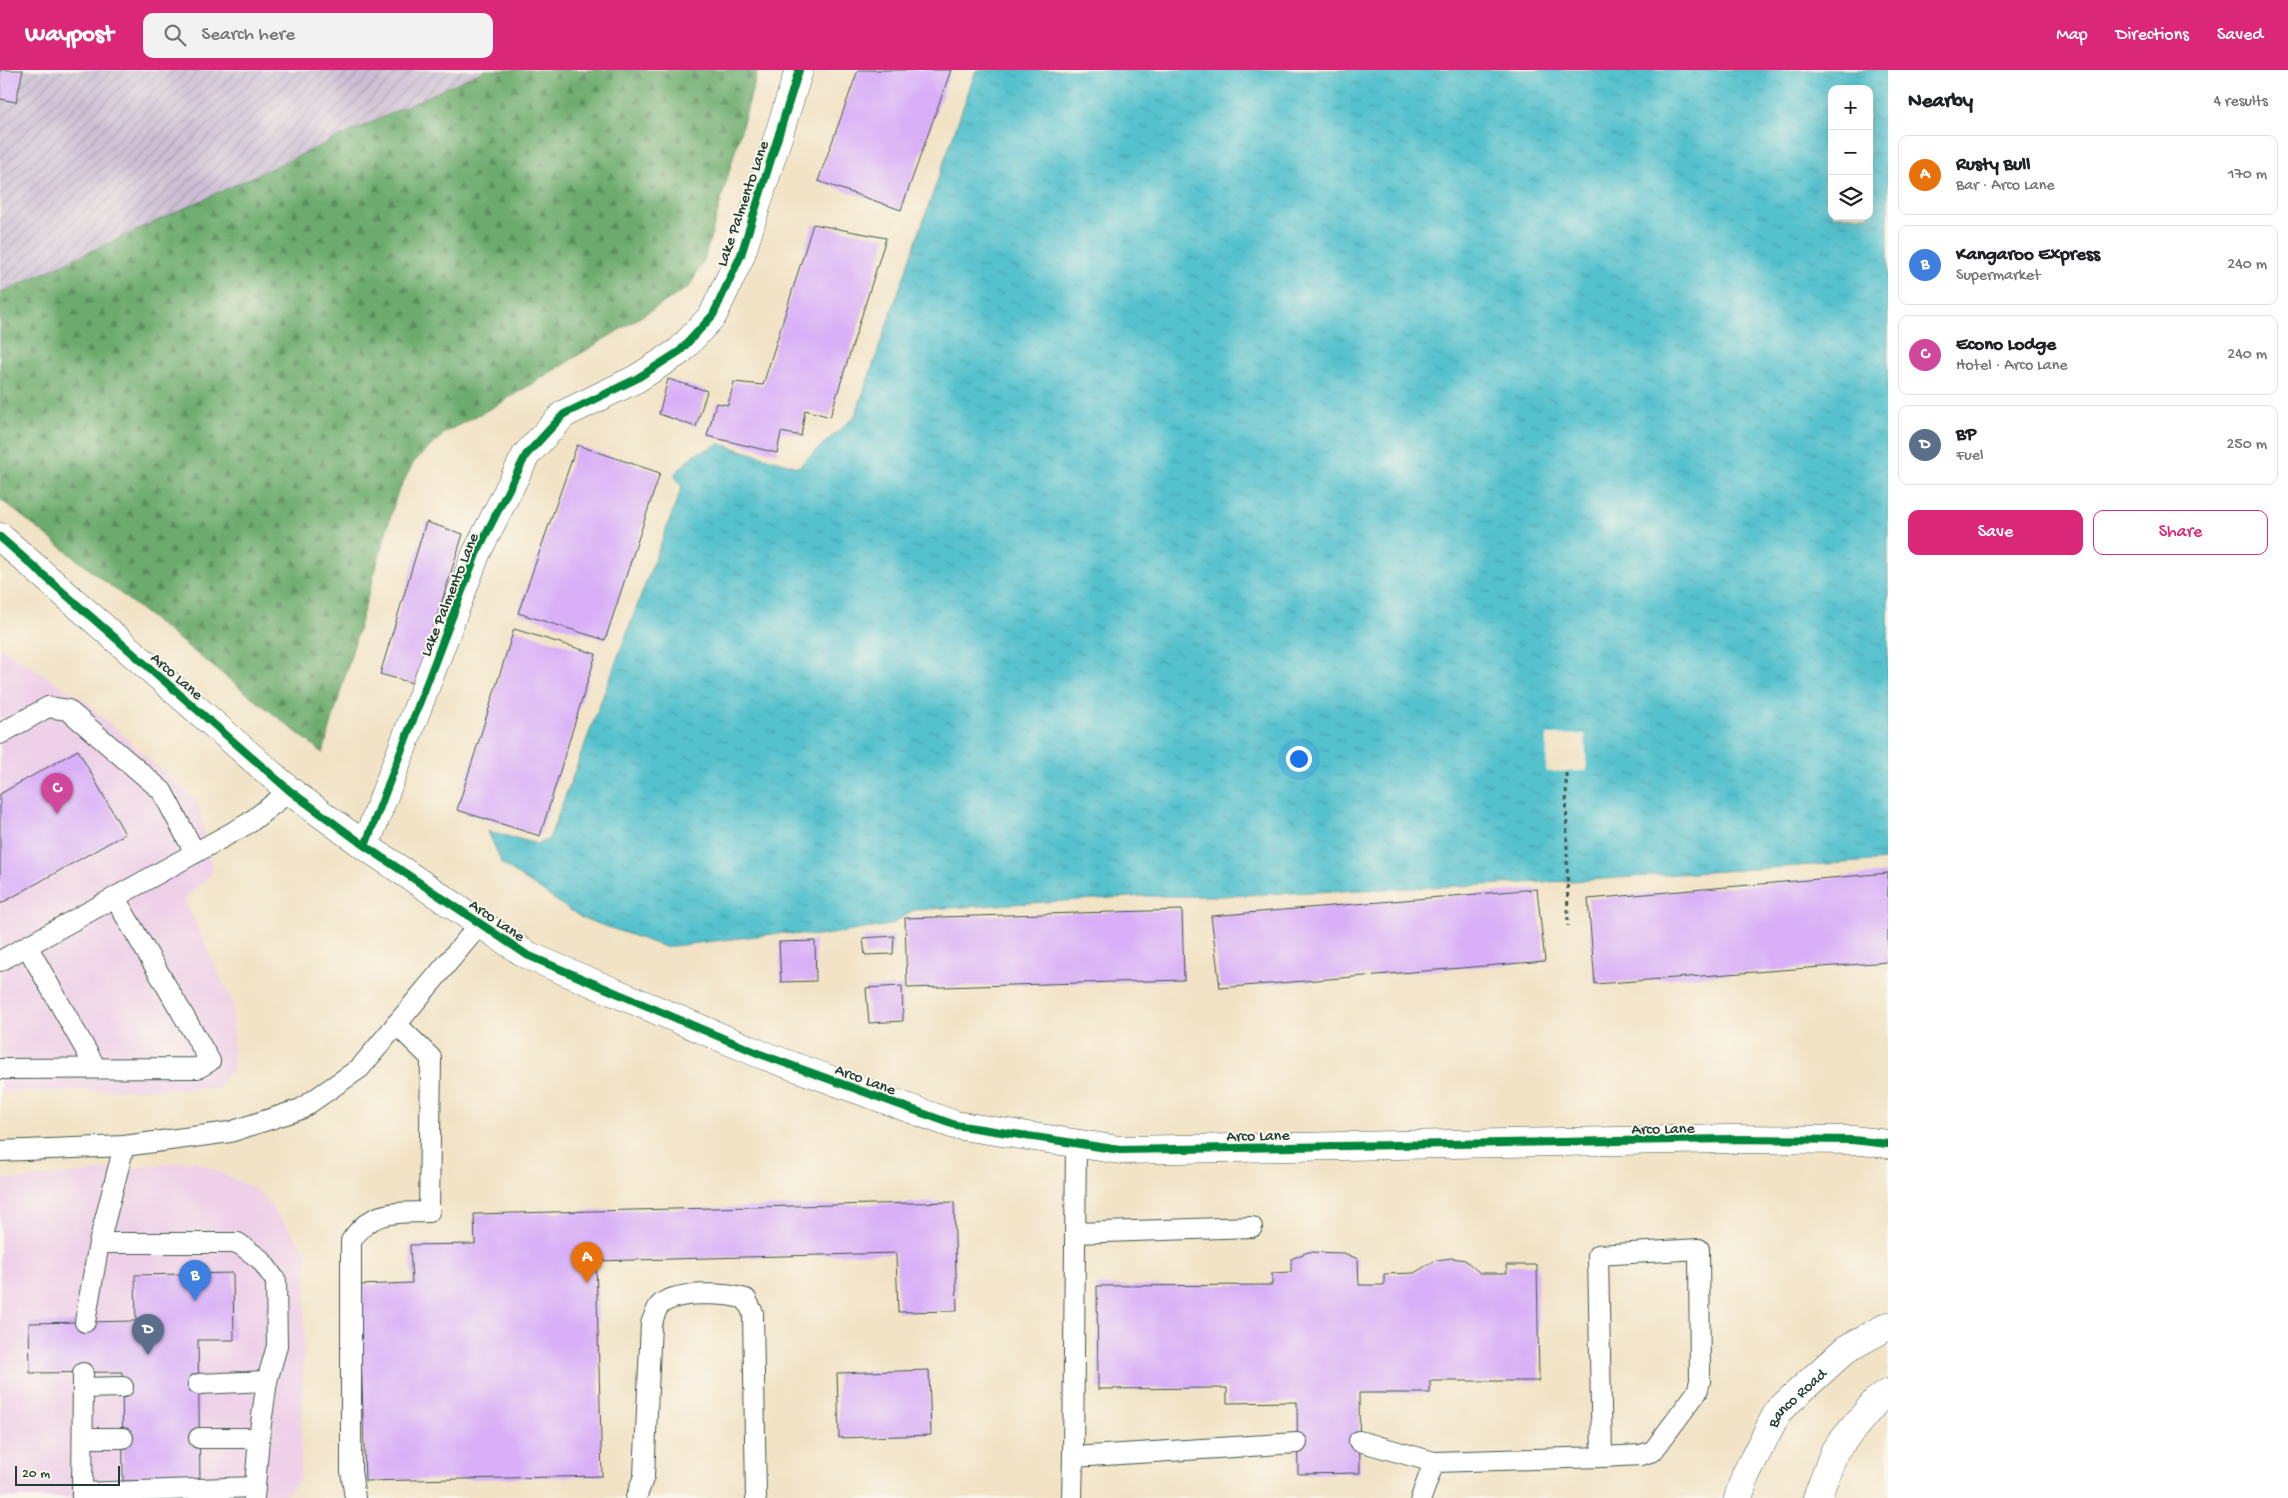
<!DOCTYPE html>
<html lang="en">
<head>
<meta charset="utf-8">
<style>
  :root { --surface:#fff; --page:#f2f2f2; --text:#202124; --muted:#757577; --line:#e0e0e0; --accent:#db2777 }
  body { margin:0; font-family:"Gochi Hand",sans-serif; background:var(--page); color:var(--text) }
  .controls { position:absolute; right:15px; top:15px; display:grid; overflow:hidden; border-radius:10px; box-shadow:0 5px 20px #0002 }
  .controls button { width:45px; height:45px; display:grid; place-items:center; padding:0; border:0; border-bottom:1px solid var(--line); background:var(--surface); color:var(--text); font:25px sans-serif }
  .scale { position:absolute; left:15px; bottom:12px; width:105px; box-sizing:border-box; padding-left:5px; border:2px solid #1f3d34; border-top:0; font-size:14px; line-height:18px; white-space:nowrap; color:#1f3d34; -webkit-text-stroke:4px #fbf7ec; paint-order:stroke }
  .you { position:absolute; left:1298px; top:688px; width:18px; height:18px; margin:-12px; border:4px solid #fff; border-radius:50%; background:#1a73e8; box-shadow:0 0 0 8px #1a73e833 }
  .badge { display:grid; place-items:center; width:32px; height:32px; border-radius:50%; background:var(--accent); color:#fff; font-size:16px; font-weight:700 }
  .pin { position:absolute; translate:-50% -41px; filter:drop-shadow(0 1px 2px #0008) }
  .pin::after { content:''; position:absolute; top:26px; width:18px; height:15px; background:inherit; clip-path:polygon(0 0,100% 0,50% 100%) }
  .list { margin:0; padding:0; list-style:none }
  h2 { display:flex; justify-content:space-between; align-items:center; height:65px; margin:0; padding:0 20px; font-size:21px }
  h2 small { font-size:16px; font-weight:400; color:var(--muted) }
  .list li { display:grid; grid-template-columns:32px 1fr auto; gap:15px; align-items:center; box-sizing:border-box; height:80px; margin:0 10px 10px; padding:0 10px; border:1px solid var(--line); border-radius:10px }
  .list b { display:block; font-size:19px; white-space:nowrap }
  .list p { margin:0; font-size:16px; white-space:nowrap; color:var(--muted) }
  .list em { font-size:16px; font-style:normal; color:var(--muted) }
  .actions { display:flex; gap:10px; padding:15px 20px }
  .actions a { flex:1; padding:11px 0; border:1px solid var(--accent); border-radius:10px; text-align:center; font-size:18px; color:var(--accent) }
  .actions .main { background:var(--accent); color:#fff }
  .icon { flex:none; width:28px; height:28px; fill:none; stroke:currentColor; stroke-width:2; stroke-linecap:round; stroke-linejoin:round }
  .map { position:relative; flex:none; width:1888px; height:1428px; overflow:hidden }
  header { display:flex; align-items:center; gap:30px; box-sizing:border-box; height:70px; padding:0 25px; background:var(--accent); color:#fff }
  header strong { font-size:24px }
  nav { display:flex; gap:28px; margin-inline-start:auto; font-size:18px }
  .search { width:350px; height:45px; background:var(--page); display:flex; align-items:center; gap:12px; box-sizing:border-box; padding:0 18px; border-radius:10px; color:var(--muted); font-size:19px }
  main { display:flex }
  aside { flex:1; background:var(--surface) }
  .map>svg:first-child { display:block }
</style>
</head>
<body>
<header>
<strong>Waypost</strong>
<div class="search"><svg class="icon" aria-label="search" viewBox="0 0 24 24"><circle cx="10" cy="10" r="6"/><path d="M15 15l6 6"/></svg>Search here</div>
<nav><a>Map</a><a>Directions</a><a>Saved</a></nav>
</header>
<main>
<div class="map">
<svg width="1888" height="1428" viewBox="0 0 1888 1428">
  <defs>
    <pattern id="industrial-furrows" width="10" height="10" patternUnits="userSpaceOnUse" patternTransform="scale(1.25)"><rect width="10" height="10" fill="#ccbed4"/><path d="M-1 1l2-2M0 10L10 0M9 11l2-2" fill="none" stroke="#a59cad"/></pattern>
    <pattern id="forest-firs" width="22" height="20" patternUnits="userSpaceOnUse" patternTransform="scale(1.25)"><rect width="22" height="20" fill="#6cab6d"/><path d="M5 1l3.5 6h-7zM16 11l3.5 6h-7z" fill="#588c5a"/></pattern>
    <pattern id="water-ripples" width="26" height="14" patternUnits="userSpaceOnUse" patternTransform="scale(1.25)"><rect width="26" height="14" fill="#54c1cd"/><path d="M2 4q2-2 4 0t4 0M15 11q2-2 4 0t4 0" fill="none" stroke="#459ea7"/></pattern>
  </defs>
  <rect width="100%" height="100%" fill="#fbf7ec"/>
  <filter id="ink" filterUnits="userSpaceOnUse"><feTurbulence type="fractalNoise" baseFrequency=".02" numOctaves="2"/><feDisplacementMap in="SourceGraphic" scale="10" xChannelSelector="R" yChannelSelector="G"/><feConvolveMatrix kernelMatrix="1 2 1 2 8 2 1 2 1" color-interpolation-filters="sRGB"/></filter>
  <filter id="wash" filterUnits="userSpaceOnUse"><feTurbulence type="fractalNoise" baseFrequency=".0096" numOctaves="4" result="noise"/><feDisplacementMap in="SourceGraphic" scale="20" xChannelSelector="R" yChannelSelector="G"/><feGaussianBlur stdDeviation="1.12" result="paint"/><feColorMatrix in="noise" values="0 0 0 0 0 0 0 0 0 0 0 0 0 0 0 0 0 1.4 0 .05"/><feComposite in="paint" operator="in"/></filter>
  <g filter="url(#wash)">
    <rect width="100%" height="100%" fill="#f2e3c6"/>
    <g fill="#eed0e8">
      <polygon points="0,577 84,630 198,733 213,803 184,830 233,933 233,998 217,1018 0,1022"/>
      <polygon points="195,1091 258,1120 307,1182 300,1410 282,1428 0,1428 0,1109 20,1109"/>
    </g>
    <polygon fill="url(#industrial-furrows)" points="0,0 485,0 0,223"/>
    <polygon fill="url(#forest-firs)" stroke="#467450" points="485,0 758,0 704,190 689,217 499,334 446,362 414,392 397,424 323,683 0,429 0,223"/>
    <path fill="url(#water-ripples)" stroke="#3a7f80" fill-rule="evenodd" d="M976 0H1888V790L1572 811 1221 826H1146L913 840 891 855 818 866 781 863 665 877 582 848 502 794 488 761 538 774 549 769 682 417 674 405 693 385 720 374 798 397 855 346ZM1832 19H1869V146H1832Z"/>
    <polygon fill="#f2e3c6" points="1585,664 1587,701 1546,702 1547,665"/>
    <g id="blocks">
      <g fill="#d9b0f7">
        <polygon points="0,0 23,0 16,32 0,29"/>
        <polygon points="858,0 951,0 901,140 818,111"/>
        <polygon points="813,154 886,168 830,347 805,340 801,366 781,362 777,383 707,366 716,333 728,335 734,312 763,315"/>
        <polygon points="668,309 707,321 696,357 659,344"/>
        <polygon points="577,375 660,403 605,570 518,543"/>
        <polygon points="426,452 463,464 416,614 380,604"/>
        <polygon points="514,559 596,584 540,766 457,740"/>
        <polygon points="78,680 125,764 0,834 0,724"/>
        <polygon points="1888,803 1888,892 1595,914 1588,829"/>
        <polygon points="1537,819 1545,891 1220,918 1211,846"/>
        <polygon points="1182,840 1184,910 907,918 905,848"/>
        <polygon points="894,866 893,884 865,885 863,868"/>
        <polygon points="815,871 816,911 781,912 779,872"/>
        <polygon points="902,916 903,951 869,953 866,918"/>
        <polygon points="954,1132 957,1241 898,1242 896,1183 596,1191 602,1406 365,1411 359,1215 412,1213 410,1175 475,1174 474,1144"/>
        <polygon points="1308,1182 1344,1183 1358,1189 1359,1215 1384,1215 1384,1204 1414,1203 1436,1190 1452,1188 1465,1190 1480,1203 1507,1203 1506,1195 1537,1195 1539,1311 1430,1311 1430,1323 1359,1323 1360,1403 1298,1404 1297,1332 1227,1333 1227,1318 1098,1319 1097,1216 1272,1215 1272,1203 1291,1202 1291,1189"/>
        <polygon points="233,1203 234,1270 198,1270 200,1410 123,1411 122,1302 30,1303 29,1253 136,1251 135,1205"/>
        <polygon points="929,1300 931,1365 839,1368 837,1303"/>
      </g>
    </g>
  </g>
  <g filter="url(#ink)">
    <use href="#blocks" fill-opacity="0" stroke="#3f564a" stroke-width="1"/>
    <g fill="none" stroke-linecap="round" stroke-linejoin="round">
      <g stroke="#3f564a" stroke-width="22">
        <g id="lane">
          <polyline points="0,664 48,637 68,640 162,721 195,783"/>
          <polyline points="27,876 96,998"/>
          <polyline points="0,891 249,753 290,721"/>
          <polyline points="0,999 198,998 210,991 115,828"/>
          <polyline points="124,1076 99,1173 238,1173 261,1190 276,1211 277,1276 267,1311 259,1368 254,1428"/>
          <polyline points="0,1081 124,1076 230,1062 301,1039 360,998 480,854"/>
          <polyline points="1075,1163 1252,1157"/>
          <polyline points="85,1252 99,1173"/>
          <polyline points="198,1314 267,1311"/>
          <polyline points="83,1318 123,1317"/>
          <polyline points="83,1368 123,1368"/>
          <polyline points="199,1368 259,1368"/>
          <polyline points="1359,1371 1434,1392"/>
          <polyline points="1073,1387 1076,1073"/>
          <polyline points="82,1423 255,1417"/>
          <polyline points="82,1428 83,1303"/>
          <path d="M355 1428 351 1401V1171C372 1139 394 1143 429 1142L431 988 396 954"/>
          <path d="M636 1428 644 1406 651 1254C653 1249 656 1240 659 1236 674 1220 726 1223 746 1229L753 1243 756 1428"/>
          <polyline points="1072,1428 1073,1387 1297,1373"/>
          <polyline points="1421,1428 1434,1392 1602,1387 1641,1385 1653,1381 1697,1322 1700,1311 1699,1179 1598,1185 1602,1387"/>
        </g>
      </g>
      <g stroke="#3f564a" stroke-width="29">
        <g id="street">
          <polyline points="0,467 290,721 365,776 527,885 760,984 955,1055 1120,1080 1729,1069 1853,1070 1888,1074"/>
          <polyline points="365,776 476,484 526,385 564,344 636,309 680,281 713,245 741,185 799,0"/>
          <path id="s1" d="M1738 1428 1746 1404 1778 1341 1846 1279 1888 1256"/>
          <polyline points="1817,1428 1835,1380 1876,1331 1888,1323"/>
        </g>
      </g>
      <polyline stroke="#3f564a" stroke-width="3" stroke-dasharray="4 4" stroke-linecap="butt" points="1566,703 1568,856"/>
      <use href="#lane" stroke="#fff" stroke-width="20"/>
      <use href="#street" stroke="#fff" stroke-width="28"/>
      <g stroke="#fbf7ec" stroke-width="11">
        <g id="cycleway">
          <polyline points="0,467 290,721 365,776 527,885 760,984 955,1055 1120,1080 1729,1069 1853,1070 1888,1074"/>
          <polyline points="365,776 476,484 526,385 564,344 636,309 680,281 713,245 741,185 799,0"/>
        </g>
      </g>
      <use href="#cycleway" stroke="#00873e" stroke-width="8"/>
    </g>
  </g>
  <g text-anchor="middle" stroke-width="4" stroke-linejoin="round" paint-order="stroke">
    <g font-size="16" fill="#1f3d34" stroke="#fbf7ec">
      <text transform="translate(741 133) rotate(-71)" y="6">Lake Palmento Lane</text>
      <text transform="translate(448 524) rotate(-68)" y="6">Lake Palmento Lane</text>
      <text transform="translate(178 605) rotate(41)" y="6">Arco Lane</text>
      <text transform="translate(498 849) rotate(34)" y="6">Arco Lane</text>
      <text transform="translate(866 1008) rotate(20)" y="6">Arco Lane</text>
      <text transform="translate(1663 1057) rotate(-1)" y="6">Arco Lane</text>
      <text transform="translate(1258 1064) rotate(-1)" y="6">Arco Lane</text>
      <text dy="6" stroke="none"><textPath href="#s1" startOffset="118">Banco Road</textPath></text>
    </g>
  </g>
</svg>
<div class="controls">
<button>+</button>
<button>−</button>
<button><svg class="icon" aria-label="layers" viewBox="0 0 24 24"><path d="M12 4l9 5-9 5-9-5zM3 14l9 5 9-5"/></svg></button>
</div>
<div class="scale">20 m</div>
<div class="you"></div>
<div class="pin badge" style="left:587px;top:1213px;background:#e8710a">A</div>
<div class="pin badge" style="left:195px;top:1231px;background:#3f7fe0">B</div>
<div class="pin badge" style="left:57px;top:744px;background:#d1479c">C</div>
<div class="pin badge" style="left:148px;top:1285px;background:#5c6f8a">D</div>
</div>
<aside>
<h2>Nearby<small>4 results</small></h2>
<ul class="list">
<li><span class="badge" style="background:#e8710a">A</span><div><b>Rusty Bull</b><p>Bar · Arco Lane</p></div><em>170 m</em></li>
<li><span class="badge" style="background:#3f7fe0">B</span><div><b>Kangaroo Express</b><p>Supermarket</p></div><em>240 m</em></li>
<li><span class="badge" style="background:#d1479c">C</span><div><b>Econo Lodge</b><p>Hotel · Arco Lane</p></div><em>240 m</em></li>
<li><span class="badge" style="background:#5c6f8a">D</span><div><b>BP</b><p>Fuel</p></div><em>250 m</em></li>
</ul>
<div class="actions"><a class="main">Save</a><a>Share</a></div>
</aside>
</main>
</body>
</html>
